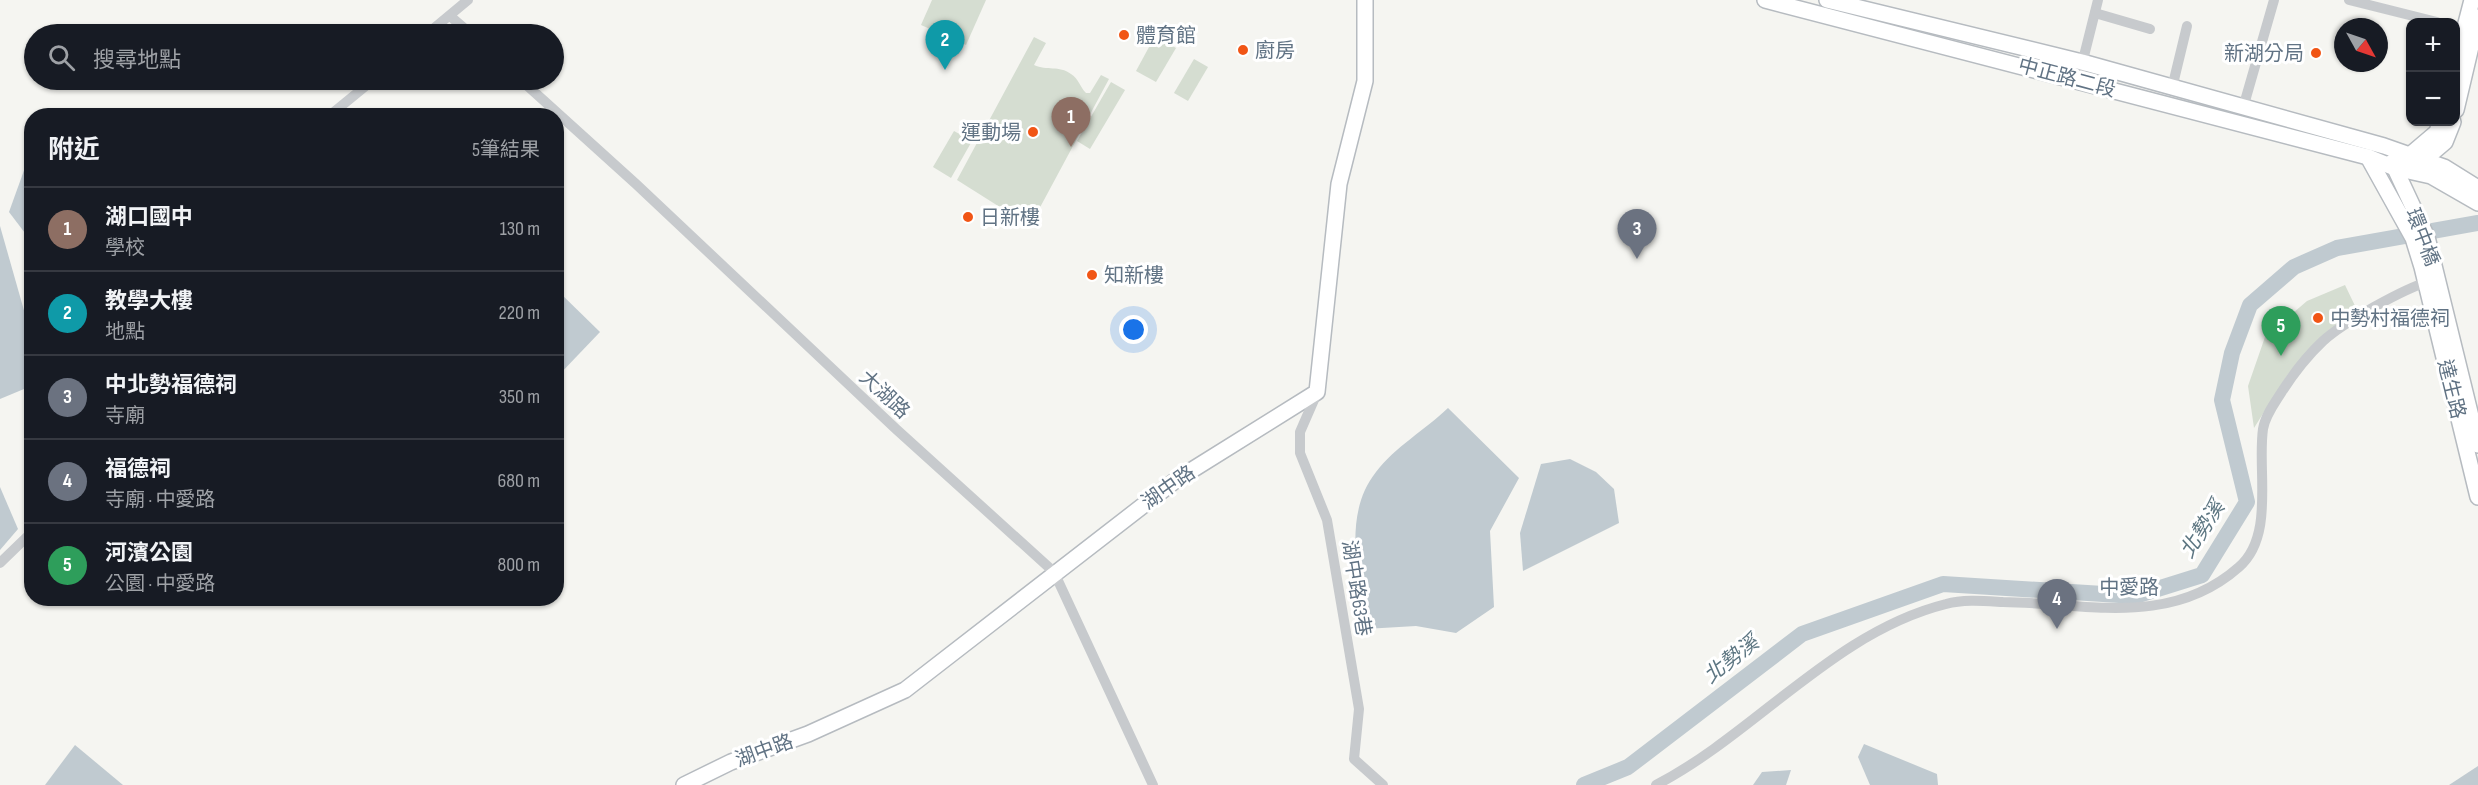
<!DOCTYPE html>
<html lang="zh-TW">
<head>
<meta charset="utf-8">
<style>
  :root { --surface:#171b24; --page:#20242c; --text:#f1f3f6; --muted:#9ea1a6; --line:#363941; --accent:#2563eb }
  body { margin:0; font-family:"Sofia Sans Condensed","Noto Sans TC",sans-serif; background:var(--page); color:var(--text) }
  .controls { position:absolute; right:18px; top:18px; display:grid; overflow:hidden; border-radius:12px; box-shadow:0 2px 4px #0004 }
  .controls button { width:54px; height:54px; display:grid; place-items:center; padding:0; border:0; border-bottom:2px solid var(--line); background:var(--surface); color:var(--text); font:30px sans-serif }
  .compass { position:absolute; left:2334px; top:18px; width:54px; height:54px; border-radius:50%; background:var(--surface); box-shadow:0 2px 4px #0004; rotate:130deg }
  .you { position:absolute; left:1134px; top:330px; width:21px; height:21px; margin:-15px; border:4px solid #fff; border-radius:50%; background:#1a73e8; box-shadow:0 0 0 9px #1a73e833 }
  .badge { display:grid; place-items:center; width:39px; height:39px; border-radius:50%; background:var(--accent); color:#fff; font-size:20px; font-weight:700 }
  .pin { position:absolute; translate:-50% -50px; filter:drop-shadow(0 2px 3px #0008) }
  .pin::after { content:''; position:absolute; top:32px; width:21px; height:18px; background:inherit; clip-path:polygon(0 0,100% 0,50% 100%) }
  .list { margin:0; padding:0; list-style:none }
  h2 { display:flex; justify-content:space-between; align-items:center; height:78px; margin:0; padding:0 24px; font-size:26px }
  h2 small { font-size:20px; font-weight:400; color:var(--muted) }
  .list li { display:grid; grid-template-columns:39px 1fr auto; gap:18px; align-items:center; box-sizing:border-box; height:84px; padding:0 24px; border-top:2px solid var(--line) }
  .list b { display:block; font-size:22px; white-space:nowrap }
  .list p { margin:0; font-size:20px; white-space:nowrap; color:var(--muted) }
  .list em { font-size:20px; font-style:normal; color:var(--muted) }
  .icon { flex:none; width:33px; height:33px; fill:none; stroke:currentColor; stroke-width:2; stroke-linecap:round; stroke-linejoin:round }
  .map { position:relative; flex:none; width:2478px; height:785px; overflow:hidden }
  .search { position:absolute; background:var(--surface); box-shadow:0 2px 4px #0004; left:24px; top:24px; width:540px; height:66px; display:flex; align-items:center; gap:15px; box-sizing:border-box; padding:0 21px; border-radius:33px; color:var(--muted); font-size:22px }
  .panel { position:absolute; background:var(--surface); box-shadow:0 2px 4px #0004; left:24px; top:108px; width:540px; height:498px; border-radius:24px }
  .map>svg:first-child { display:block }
</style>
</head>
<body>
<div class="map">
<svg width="2478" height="785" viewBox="0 0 2478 785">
  <rect width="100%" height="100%" fill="#f5f5f1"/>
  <g fill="#d5ddd1">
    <polygon points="932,0 986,0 966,45 921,25"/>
    <polygon points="1155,36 1176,48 1156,82 1136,71"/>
    <path d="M1034 37 1046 43 1034 65C1047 71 1059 65 1071 74 1079 79 1080 87 1086 93H1090L1101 75 1109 79 1030 226 957 180Z"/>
    <polygon points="1194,59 1208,67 1188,101 1174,93"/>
    <polygon points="1111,82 1125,90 1090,149 1077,141"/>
    <polygon points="954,131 972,141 951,178 933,167"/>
    <polygon points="2345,285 2358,312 2288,374 2254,428 2248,386 2265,337 2307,301"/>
  </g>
  <g fill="#c0cad0">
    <polygon points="31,161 32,161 31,241 9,212 27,162"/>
    <polygon points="0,226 25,314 30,380 24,389 0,399"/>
    <polygon points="557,290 600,332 557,377 556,377"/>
    <path d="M1448 408 1519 478 1490 531 1494 607 1456 633 1416 626 1365 629C1360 579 1341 516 1376 472 1395 447 1425 430 1448 408Z"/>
    <polygon points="1570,459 1596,472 1614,489 1619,523 1523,571 1520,533 1541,464"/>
    <polygon points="0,487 18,529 0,550"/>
    <polygon points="1864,744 1937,774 1938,785 1870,785 1858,757"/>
    <polygon points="75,745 123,785 45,785"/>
    <polygon points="2478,766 2478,785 2449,785"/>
    <polygon points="1791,770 1786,785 1753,785 1762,772"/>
  </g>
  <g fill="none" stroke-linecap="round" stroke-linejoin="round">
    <polyline stroke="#c0cad0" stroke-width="16" points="1584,785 1628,767 1802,634 1943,584 2135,596 2202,575 2247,502 2222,400 2232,353 2250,305 2294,267 2337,248 2478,223"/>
    <g stroke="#b6bbc0" stroke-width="18">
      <g id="secondary">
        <polyline points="1765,0 2368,157 2395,168 2431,176 2478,203"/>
        <polyline points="1827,0 2082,62 2384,146 2444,167 2478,188"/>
        <polyline points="2456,62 2472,0"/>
        <polyline points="2456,110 2478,17"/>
        <polyline points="2368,157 2413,238 2422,267 2478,497"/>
        <polyline points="2404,160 2437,132 2440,122"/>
        <polyline points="2392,162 2427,237 2478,445"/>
        <polyline points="2418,165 2445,142 2453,122"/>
        <polyline points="684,785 731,762 808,734 905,690 1176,480 1317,392 1339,184 1365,81 1365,0"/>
      </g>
    </g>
    <g stroke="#c7cacd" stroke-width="10">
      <polyline points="2349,0 2437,22"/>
      <polyline points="2095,13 2150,29"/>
      <polyline points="450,16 471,34"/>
      <polyline points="427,34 468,0"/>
      <polyline points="521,80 636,184 896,429 1054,572 1153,785"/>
      <polyline points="2078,80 2098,0"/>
      <polyline points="2172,88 2187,26"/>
      <polyline points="2243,108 2274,0"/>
      <polyline points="329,116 373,80"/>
      <polyline points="1317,393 1300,432 1300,453 1327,520 1359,709 1354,759 1383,785"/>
      <polyline points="0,563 32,532"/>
      <path d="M1656 785C1756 733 1834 632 1946 604 1964 599 1985 601 2003 602 2086 603 2170 628 2239 567 2275 536 2257 470 2263 429 2265 416 2274 404 2281 393 2293 374 2307 356 2323 341 2344 322 2403 289 2430 281"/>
    </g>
    <use href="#secondary" stroke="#fff" stroke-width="15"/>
  </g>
  <g fill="#f15515" stroke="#fff" stroke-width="2">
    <circle cx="1124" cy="35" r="6"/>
    <circle cx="1243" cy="50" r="6"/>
    <circle cx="2316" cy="53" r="6"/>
    <circle cx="1033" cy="132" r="6"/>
    <circle cx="968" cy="217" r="6"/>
    <circle cx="1092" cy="275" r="6"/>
    <circle cx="2318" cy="318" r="6"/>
  </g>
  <g text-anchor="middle" stroke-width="6" stroke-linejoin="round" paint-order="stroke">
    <g font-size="20" fill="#617384" stroke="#fff" text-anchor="start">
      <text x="1136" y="42">體育館</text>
      <text x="1255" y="57">廚房</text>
      <text x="2304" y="60" text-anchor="end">新湖分局</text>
      <text x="1021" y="139" text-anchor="end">運動場</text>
      <text x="980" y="224">日新樓</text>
      <text x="1104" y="282">知新樓</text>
      <text x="2330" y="325">中勢村福德祠</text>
    </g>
    <g font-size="20" fill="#617384" stroke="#fff">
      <text transform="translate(2067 77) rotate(15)" y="7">中正路二段</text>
      <text transform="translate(2423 237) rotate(69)" y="7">環中橋</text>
      <text transform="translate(2452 389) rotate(76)" y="7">達生路</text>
      <text transform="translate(885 394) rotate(43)" y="7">大湖路</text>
      <text transform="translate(1168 487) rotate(-35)" y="7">湖中路</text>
      <text x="2129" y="594">中愛路</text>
      <text transform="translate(1357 588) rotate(81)" y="7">湖中路63巷</text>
      <text transform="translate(764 750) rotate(-20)" y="7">湖中路</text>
    </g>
    <g font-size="21" font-style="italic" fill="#5d7682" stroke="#fff">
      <text transform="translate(2202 529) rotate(-57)" y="7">北勢溪</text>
      <text transform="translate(1731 659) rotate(-38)" y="7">北勢溪</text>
    </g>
  </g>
</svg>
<div class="controls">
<button>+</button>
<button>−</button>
</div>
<svg class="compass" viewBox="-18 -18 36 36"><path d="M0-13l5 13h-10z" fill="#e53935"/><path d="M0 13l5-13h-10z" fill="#9ea1a6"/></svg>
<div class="you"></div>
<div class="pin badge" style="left:1071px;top:147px;background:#8d6e63">1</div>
<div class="pin badge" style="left:945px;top:70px;background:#0f9aa8">2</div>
<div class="pin badge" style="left:1637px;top:259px;background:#6b7280">3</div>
<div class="pin badge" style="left:2057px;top:629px;background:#6b7280">4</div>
<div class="pin badge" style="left:2281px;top:356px;background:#2e9e5b">5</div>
<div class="search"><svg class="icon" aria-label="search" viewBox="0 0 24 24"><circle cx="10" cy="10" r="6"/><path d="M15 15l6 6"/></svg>搜尋地點</div>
<section class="panel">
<h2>附近<small>5筆結果</small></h2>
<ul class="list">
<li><span class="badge" style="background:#8d6e63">1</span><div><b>湖口國中</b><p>學校</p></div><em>130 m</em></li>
<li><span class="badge" style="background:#0f9aa8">2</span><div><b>教學大樓</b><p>地點</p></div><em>220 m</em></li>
<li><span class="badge" style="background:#6b7280">3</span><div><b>中北勢福德祠</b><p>寺廟</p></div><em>350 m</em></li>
<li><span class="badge" style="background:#6b7280">4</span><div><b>福德祠</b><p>寺廟 · 中愛路</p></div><em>680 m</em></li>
<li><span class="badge" style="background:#2e9e5b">5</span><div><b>河濱公園</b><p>公園 · 中愛路</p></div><em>800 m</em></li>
</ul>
</section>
</div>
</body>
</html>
